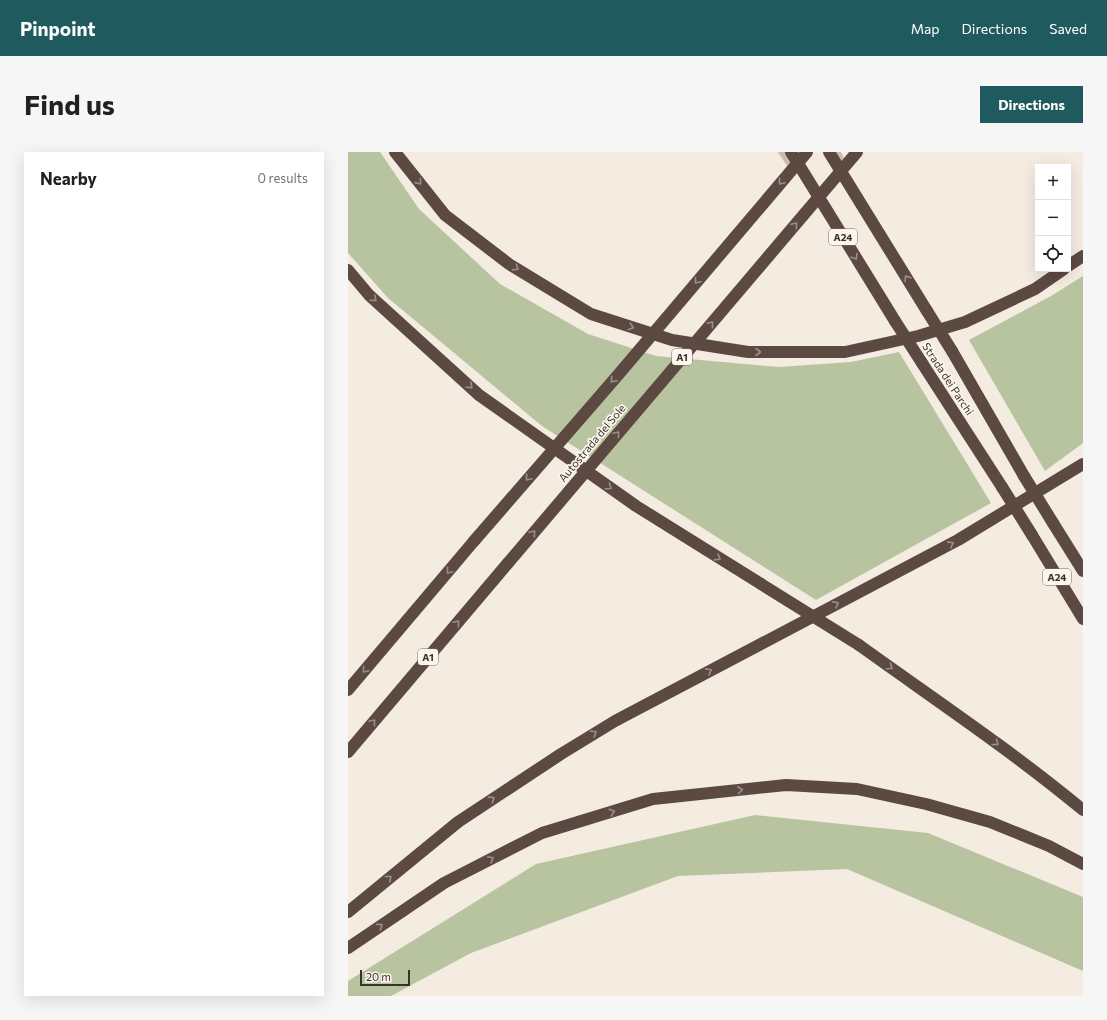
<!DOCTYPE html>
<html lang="en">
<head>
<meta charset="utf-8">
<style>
  :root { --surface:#fff; --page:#f6f6f6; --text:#202124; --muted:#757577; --line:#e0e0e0; --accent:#1f5a5e }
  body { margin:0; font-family:Commissioner,sans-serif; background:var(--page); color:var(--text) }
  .controls { position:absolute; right:12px; top:12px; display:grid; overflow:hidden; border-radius:0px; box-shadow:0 4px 16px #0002 }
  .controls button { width:36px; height:36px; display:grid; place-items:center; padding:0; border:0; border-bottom:1px solid var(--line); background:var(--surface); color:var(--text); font:20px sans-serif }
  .scale { position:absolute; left:12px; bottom:10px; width:50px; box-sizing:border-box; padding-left:4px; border:2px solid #3b302b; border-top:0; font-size:11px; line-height:14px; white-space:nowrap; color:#3b302b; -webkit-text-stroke:3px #fbf5ee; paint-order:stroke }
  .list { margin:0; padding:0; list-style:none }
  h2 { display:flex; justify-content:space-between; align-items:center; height:52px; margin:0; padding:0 16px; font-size:17px }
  h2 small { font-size:13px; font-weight:400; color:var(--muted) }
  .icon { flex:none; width:22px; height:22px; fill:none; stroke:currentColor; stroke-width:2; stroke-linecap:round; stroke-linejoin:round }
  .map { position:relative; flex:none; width:735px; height:844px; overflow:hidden; border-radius:0px }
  header { display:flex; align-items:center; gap:24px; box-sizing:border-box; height:56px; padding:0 20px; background:var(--accent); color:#fff }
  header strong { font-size:19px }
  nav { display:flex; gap:22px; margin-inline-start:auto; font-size:14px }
  .intro { display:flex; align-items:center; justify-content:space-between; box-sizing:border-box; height:96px; padding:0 24px }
  h1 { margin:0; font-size:28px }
  .button { padding:10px 18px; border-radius:0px; background:var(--accent); color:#fff; font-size:14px; font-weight:700 }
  main { display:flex; gap:24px; padding:0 24px }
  aside { flex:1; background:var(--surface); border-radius:0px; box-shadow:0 4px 16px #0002 }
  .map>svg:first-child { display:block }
</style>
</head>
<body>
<header>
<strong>Pinpoint</strong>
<nav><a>Map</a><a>Directions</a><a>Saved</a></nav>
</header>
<div class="intro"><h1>Find us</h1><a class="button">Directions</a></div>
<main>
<aside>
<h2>Nearby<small>0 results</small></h2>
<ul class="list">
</ul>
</aside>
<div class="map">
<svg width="735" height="844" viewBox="0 0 735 844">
  <rect width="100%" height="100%" fill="#f4ebe1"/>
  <g fill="#b8c4a0">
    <polygon points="0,0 32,0 71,57 152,132 240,182 308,204 431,215 503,210 551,200 643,351 468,448 194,274 40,146 0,101"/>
    <polygon points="735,124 735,291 697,319 621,188 703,144"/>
    <polygon points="407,663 580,681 735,745 735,819 499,717 330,724 123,801 43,844 0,844 0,829 188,712"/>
  </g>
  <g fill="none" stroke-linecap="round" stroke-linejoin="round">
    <g stroke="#cdbbac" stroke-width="7">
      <polyline points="434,0 446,18"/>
      <polyline points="489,0 496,15"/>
    </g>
    <g stroke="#5c4a42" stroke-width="12">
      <polyline points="47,0 97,63 161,112 243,162 324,188 400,200 497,200 570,184 617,170 687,137 716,117"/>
      <polyline points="443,0 547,169"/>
      <polyline points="481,0 579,159"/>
      <polyline points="720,114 735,104"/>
      <polyline points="0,118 21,143 131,243 288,354 413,432"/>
      <polyline points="604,199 676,324"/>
      <polyline points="574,211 654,335"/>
      <polyline points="705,371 735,419"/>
      <polyline points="684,383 735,467"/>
      <path d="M511 493C586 547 664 599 735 658"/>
      <polyline points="0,538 126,389"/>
      <polyline points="0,600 160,411"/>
      <polyline points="0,760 110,670 213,602 267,569 610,388 735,312"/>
      <polyline points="0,796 96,731 194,681 305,647 438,633 509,637 578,652 642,670 701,694 735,712"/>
    </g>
    <g stroke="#5c4a42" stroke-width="12">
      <polyline points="579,159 604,199"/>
      <polyline points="547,169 574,211"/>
      <polyline points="676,324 705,371"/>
      <polyline points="654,335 684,383"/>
      <polyline points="126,389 270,223 459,0"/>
      <polyline points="160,411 509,0"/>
      <polyline points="413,432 511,493"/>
    </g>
  </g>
  <defs><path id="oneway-chevron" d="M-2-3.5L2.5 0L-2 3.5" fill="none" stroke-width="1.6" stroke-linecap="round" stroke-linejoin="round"/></defs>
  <g stroke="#9c8e87">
    <use href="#oneway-chevron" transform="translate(71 30) rotate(51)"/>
    <use href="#oneway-chevron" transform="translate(433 30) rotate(130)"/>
    <use href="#oneway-chevron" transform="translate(447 73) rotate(-50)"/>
    <use href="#oneway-chevron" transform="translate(507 105) rotate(58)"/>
    <use href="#oneway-chevron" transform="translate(168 116) rotate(32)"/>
    <use href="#oneway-chevron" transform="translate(559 126) rotate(-122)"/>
    <use href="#oneway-chevron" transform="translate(349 129) rotate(130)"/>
    <use href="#oneway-chevron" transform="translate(26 147) rotate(42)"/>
    <use href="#oneway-chevron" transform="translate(363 172) rotate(-50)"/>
    <use href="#oneway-chevron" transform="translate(283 175) rotate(18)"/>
    <use href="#oneway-chevron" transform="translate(410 200)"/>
    <use href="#oneway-chevron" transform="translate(265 228) rotate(131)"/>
    <use href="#oneway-chevron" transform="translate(122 234) rotate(42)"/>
    <use href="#oneway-chevron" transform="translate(269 282) rotate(-50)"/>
    <use href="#oneway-chevron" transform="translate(180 326) rotate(131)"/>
    <use href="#oneway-chevron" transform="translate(261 335) rotate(35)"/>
    <use href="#oneway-chevron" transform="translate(185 381) rotate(-50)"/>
    <use href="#oneway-chevron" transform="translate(603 392) rotate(-28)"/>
    <use href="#oneway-chevron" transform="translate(370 406) rotate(32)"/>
    <use href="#oneway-chevron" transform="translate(101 419) rotate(130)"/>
    <use href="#oneway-chevron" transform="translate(488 452) rotate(-28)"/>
    <use href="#oneway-chevron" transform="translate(109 471) rotate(-50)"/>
    <use href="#oneway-chevron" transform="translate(542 515) rotate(35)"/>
    <use href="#oneway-chevron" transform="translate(17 518) rotate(130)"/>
    <use href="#oneway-chevron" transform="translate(361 519) rotate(-28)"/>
    <use href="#oneway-chevron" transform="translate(25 570) rotate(-50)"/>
    <use href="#oneway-chevron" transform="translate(246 581) rotate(-32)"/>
    <use href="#oneway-chevron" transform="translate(648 591) rotate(37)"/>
    <use href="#oneway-chevron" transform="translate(392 638) rotate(-6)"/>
    <use href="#oneway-chevron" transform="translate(144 647) rotate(-33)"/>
    <use href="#oneway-chevron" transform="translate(264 660) rotate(-17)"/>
    <use href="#oneway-chevron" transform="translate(143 707) rotate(-27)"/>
    <use href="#oneway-chevron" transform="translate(41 726) rotate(-39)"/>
    <use href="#oneway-chevron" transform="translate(32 774) rotate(-34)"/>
  </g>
  <g text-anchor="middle" stroke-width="3.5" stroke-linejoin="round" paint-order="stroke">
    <g fill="#fbf5ee" stroke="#756b66" stroke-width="1">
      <rect x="481" y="77" width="28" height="16" rx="3"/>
      <rect x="324" y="197" width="20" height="16" rx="3"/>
      <rect x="695" y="417" width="28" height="16" rx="3"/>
      <rect x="70" y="497" width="20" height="16" rx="3"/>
    </g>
    <g font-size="10" font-weight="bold" fill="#3b302b">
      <text x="495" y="89">A24</text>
      <text x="334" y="209">A1</text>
      <text x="709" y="429">A24</text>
      <text x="80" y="509">A1</text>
    </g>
    <g font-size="11" fill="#3b302b" stroke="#fbf5ee">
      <text transform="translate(600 227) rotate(57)" y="4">Strada dei Parchi</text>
      <text transform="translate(244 291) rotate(-50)" y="4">Autostrada del Sole</text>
    </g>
  </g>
</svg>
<div class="controls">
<button>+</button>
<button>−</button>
<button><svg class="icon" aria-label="locate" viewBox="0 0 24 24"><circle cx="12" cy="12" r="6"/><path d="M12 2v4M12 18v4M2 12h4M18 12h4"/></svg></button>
</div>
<div class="scale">20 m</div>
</div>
</main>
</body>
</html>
